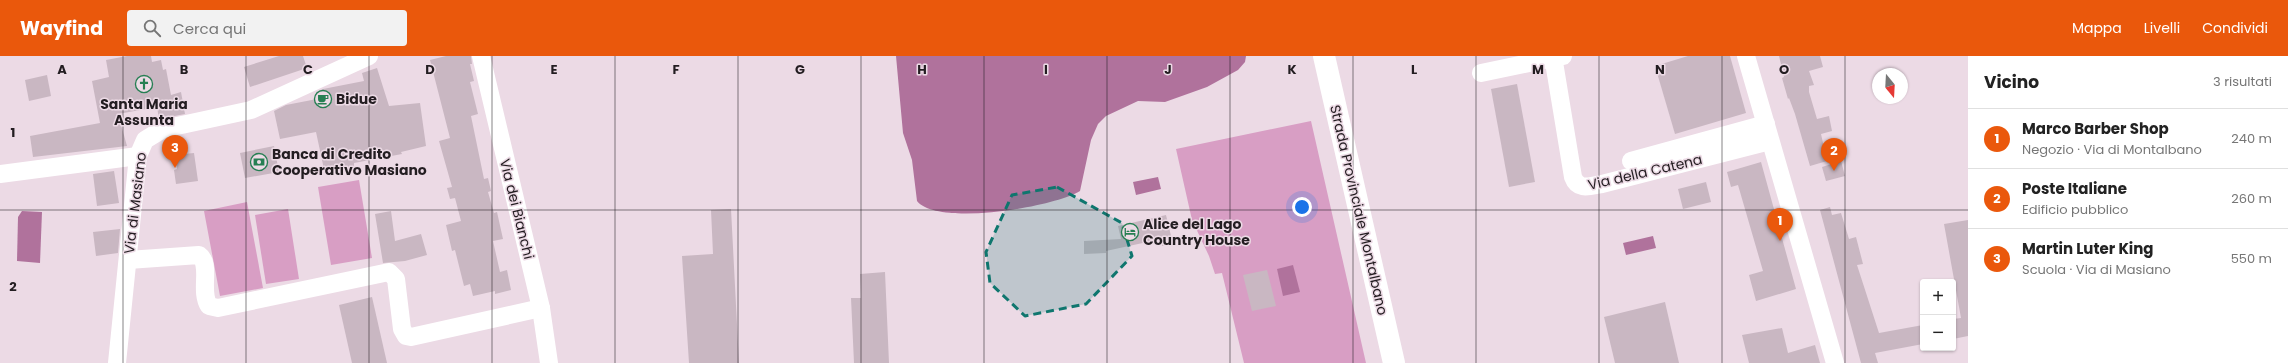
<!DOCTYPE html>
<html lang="it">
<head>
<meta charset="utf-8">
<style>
  :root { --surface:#fff; --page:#f2f2f2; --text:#222; --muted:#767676; --line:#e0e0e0; --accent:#ea580c }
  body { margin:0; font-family:Poppins,sans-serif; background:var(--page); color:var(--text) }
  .controls { position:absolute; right:12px; bottom:12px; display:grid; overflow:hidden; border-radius:4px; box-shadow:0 1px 3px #0004 }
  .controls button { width:36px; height:36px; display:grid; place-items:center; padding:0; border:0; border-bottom:1px solid var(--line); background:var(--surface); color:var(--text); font:20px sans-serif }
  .compass { position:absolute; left:1872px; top:12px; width:36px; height:36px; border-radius:50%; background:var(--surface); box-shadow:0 1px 3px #0004; rotate:162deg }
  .you { position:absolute; left:1302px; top:151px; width:14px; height:14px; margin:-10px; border:3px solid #fff; border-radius:50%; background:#1a73e8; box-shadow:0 0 0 6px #1a73e833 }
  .badge { display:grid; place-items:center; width:26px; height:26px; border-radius:50%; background:var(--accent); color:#fff; font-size:13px; font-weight:700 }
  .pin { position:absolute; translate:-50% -33px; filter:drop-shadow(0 1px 2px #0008) }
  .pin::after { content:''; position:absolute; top:21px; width:14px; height:12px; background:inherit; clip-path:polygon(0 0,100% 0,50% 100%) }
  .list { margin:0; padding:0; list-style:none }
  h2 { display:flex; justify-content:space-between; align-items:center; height:52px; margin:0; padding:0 16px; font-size:17px }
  h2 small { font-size:13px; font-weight:400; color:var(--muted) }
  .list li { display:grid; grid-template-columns:26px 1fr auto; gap:12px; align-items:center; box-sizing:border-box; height:60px; padding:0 16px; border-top:1px solid var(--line) }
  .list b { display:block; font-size:15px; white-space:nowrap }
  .list p { margin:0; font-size:13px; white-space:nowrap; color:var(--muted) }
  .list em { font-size:13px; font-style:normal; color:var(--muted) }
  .icon { flex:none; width:22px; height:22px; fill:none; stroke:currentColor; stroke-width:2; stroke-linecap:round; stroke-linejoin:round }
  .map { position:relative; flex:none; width:1968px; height:307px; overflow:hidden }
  header { display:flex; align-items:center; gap:24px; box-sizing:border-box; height:56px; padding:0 20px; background:var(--accent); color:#fff }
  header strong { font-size:19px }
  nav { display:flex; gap:22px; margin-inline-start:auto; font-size:14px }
  .search { width:280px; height:36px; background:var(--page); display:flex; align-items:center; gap:10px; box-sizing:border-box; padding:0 14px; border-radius:4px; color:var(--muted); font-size:15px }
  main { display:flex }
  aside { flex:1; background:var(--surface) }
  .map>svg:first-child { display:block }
</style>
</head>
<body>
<header>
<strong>Wayfind</strong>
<div class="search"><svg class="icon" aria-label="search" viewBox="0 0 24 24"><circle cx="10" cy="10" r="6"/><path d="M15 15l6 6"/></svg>Cerca qui</div>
<nav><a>Mappa</a><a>Livelli</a><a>Condividi</a></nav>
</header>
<main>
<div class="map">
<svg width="1968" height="307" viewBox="0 0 1968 307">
  <rect width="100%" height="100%" fill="#ecdae5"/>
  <g fill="#d89ec4">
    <polygon points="1311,65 1366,307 1244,307 1222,217 1215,218 1209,200 1192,164 1176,93"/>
    <polygon points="359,124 372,202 331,209 318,131"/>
    <polygon points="247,146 263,232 220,240 204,155"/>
    <polygon points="288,153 299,223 266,228 255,159"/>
  </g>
  <g fill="#b0729c">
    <path d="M896 0H1246L1245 6 1238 14 1207 31 1165 46 1138 45 1106 60 1098 68 1091 84 1080 135C1054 151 938 171 917 145L912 104 903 77Z"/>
    <polygon points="1158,121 1161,133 1136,139 1133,126"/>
    <polygon points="22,155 42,156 40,207 17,205 18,161"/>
    <polygon points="1653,180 1656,192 1626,199 1623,187"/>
    <polygon points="1293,209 1300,236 1283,240 1277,213"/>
  </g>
  <g fill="#c9b7c2">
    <polygon points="127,0 151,0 152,6 161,4 163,14 166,13 171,39 181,36 185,58 159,63 157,51 118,58 127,90 33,101 30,80 100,67 92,25 109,21 106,4"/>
    <polygon points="279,0 303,0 307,12 250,31 244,11"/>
    <polygon points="446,0 471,0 472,8 470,8 474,25 470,26 478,58 471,60 484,123 488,122 491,135 488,136 494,157 497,156 503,183 493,185 500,216 507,214 511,234 495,238 495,235 473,240 470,228 464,230 455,194 452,195 446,169 461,165 455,142 450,143 447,132 452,131 439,85 450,82 430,4"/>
    <polygon points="1688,0 1730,0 1746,57 1675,78 1655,10"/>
    <polygon points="1779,0 1820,0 1823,11 1809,15 1814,29 1809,30 1809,36 1817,63 1829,60 1832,75 1821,78 1827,105 1810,110 1795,58 1789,42 1788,43 1782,22 1784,21"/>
    <polygon points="377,12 389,50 420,47 426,90 401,96 402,98 354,107 354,112 325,118 316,76 280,83 274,55 286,49 317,43 316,36 323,33 364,25 362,17"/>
    <polygon points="47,19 51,40 29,45 25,24"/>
    <polygon points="1517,28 1535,126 1509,131 1491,33"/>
    <polygon points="274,90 279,116 245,122 240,97"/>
    <polygon points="194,97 198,125 176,128 174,114 177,113 175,99"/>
    <polygon points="1841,105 1845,120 1826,125 1822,111"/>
    <polygon points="1761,106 1796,233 1756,245 1749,219 1763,215 1738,129 1731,131 1727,116"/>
    <polygon points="114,115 119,147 97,150 93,118"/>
    <polygon points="1706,126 1711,146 1683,153 1678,133"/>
    <polygon points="1830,151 1832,159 1841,157 1849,183 1856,181 1863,208 1857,209 1879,277 1923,269 1923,288 1875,297 1878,307 1861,307 1820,154"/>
    <polygon points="731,153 739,307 689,307 682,200 713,198 711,154"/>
    <polygon points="391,155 395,185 421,178 427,199 405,205 383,207 375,158"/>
    <polygon points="1166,159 1173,188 1162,190 1161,183 1106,195 1106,197 1084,198 1084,185 1121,183 1118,170"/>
    <polygon points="1968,164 1968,280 1953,283 1953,263 1961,262 1944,168"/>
    <polygon points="120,173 118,197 96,200 93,176"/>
    <polygon points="1267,214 1276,250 1252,255 1243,219"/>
    <polygon points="885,216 889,307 854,307 851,242 861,242 860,218"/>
    <polygon points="372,241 387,307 352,307 339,249"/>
    <polygon points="1665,246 1679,307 1615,307 1604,261"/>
    <polygon points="1782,272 1788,297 1815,289 1820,307 1749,307 1742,279"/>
  </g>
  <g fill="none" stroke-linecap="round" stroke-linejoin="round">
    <g stroke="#fff" stroke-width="18">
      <polyline points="481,0 541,252 549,307"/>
      <path d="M1553 0 1573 121C1578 135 1590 130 1602 128L1770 85"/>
      <polyline points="1746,0 1835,307"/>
      <polyline points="1481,17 1563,0"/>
      <polyline points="1631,105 1766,68"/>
      <polyline points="0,118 138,100"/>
      <path d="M128 204 199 199C212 208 199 235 209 250L218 252 389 216 396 223 402 273 406 280 411 281 541 252"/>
      <polyline points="117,307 138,100 145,84 163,73 251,54 369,0"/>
    </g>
    <polyline stroke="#fff" stroke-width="22" points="1324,0 1394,307"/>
  </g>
  <path fill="#0f766e" fill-opacity="0.2" stroke="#0f766e" stroke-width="3" stroke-dasharray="8 5" stroke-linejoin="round" d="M1057 131 1122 167 1132 200 1086 248 1025 260 990 227 986 196 1012 139Z"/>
  <path fill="none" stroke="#231d21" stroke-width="1" stroke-opacity="0.55" d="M123 0V307M246 0V307M369 0V307M492 0V307M615 0V307M738 0V307M861 0V307M984 0V307M1107 0V307M1230 0V307M1353 0V307M1476 0V307M1599 0V307M1722 0V307M1845 0V307M0 154H1968"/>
  <defs>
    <g id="church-ring" transform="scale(0.9)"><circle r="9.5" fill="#ecdae5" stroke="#267f53" stroke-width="1.5"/><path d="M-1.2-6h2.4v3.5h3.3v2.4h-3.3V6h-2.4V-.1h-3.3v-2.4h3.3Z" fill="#267f53"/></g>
    <g id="cafe-ring" transform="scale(0.9)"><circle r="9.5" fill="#ecdae5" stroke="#267f53" stroke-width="1.5"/><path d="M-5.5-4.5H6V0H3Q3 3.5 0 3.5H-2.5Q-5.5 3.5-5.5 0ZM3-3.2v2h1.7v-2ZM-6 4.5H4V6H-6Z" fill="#267f53"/></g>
    <g id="bank-ring" transform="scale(0.9)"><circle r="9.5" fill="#ecdae5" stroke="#267f53" stroke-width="1.5"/><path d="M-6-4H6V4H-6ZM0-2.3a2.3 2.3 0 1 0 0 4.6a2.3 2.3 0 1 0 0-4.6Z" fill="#267f53"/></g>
    <g id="hotel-ring" transform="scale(0.9)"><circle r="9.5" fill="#ecdae5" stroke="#267f53" stroke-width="1.5"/><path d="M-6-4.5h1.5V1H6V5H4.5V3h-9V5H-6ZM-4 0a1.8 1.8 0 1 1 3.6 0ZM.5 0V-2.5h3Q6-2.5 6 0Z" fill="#267f53"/></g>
  </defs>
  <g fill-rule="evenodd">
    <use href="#church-ring" x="144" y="28"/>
    <use href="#cafe-ring" x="323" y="43"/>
    <use href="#bank-ring" x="259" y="106"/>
    <use href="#hotel-ring" x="1130" y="176"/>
  </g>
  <g text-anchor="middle" stroke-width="3" stroke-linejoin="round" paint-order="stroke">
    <g font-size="14" font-weight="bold" fill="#231d21" stroke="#ecdae5" text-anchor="start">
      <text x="336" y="48">Bidue</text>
      <text x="144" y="53" text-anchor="middle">Santa Maria<tspan x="144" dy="16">Assunta</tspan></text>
      <text x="272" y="103">Banca di Credito<tspan x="272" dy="16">Cooperativo Masiano</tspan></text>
      <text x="1143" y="173">Alice del Lago<tspan x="1143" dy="16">Country House</tspan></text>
    </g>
    <g font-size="14" fill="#231d21" stroke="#ecdae5">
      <text transform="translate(1645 116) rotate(-13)" y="5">Via della Catena</text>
      <text transform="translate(135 147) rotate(-83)" y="5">Via di Masiano</text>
      <text transform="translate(517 153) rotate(76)" y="5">Via dei Bianchi</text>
      <text transform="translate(1359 154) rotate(77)" y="5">Strada Provinciale Montalbano</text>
    </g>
  </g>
  <g font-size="13" text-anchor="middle" font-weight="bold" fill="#231d21" stroke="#ecdae5" stroke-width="3" stroke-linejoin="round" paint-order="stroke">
    <text x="62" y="18">A</text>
    <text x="184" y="18">B</text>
    <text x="308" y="18">C</text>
    <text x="430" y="18">D</text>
    <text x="554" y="18">E</text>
    <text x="676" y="18">F</text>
    <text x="800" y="18">G</text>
    <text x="922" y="18">H</text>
    <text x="1046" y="18">I</text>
    <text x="1168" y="18">J</text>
    <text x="1292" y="18">K</text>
    <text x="1414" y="18">L</text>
    <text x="1538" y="18">M</text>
    <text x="1660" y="18">N</text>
    <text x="1784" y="18">O</text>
    <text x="13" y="81">1</text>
    <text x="13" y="235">2</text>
  </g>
</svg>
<div class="controls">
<button>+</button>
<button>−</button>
</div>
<svg class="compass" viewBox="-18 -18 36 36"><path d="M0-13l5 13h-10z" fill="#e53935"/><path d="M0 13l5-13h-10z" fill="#767676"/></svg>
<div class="you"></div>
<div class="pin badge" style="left:1780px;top:185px">1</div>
<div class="pin badge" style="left:1834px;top:115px">2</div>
<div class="pin badge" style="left:175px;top:112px">3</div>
</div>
<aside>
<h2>Vicino<small>3 risultati</small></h2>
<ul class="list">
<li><span class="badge">1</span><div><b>Marco Barber Shop</b><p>Negozio · Via di Montalbano</p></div><em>240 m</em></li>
<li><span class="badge">2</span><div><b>Poste Italiane</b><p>Edificio pubblico</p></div><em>260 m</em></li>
<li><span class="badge">3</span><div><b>Martin Luter King</b><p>Scuola · Via di Masiano</p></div><em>550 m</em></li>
</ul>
</aside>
</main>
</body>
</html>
